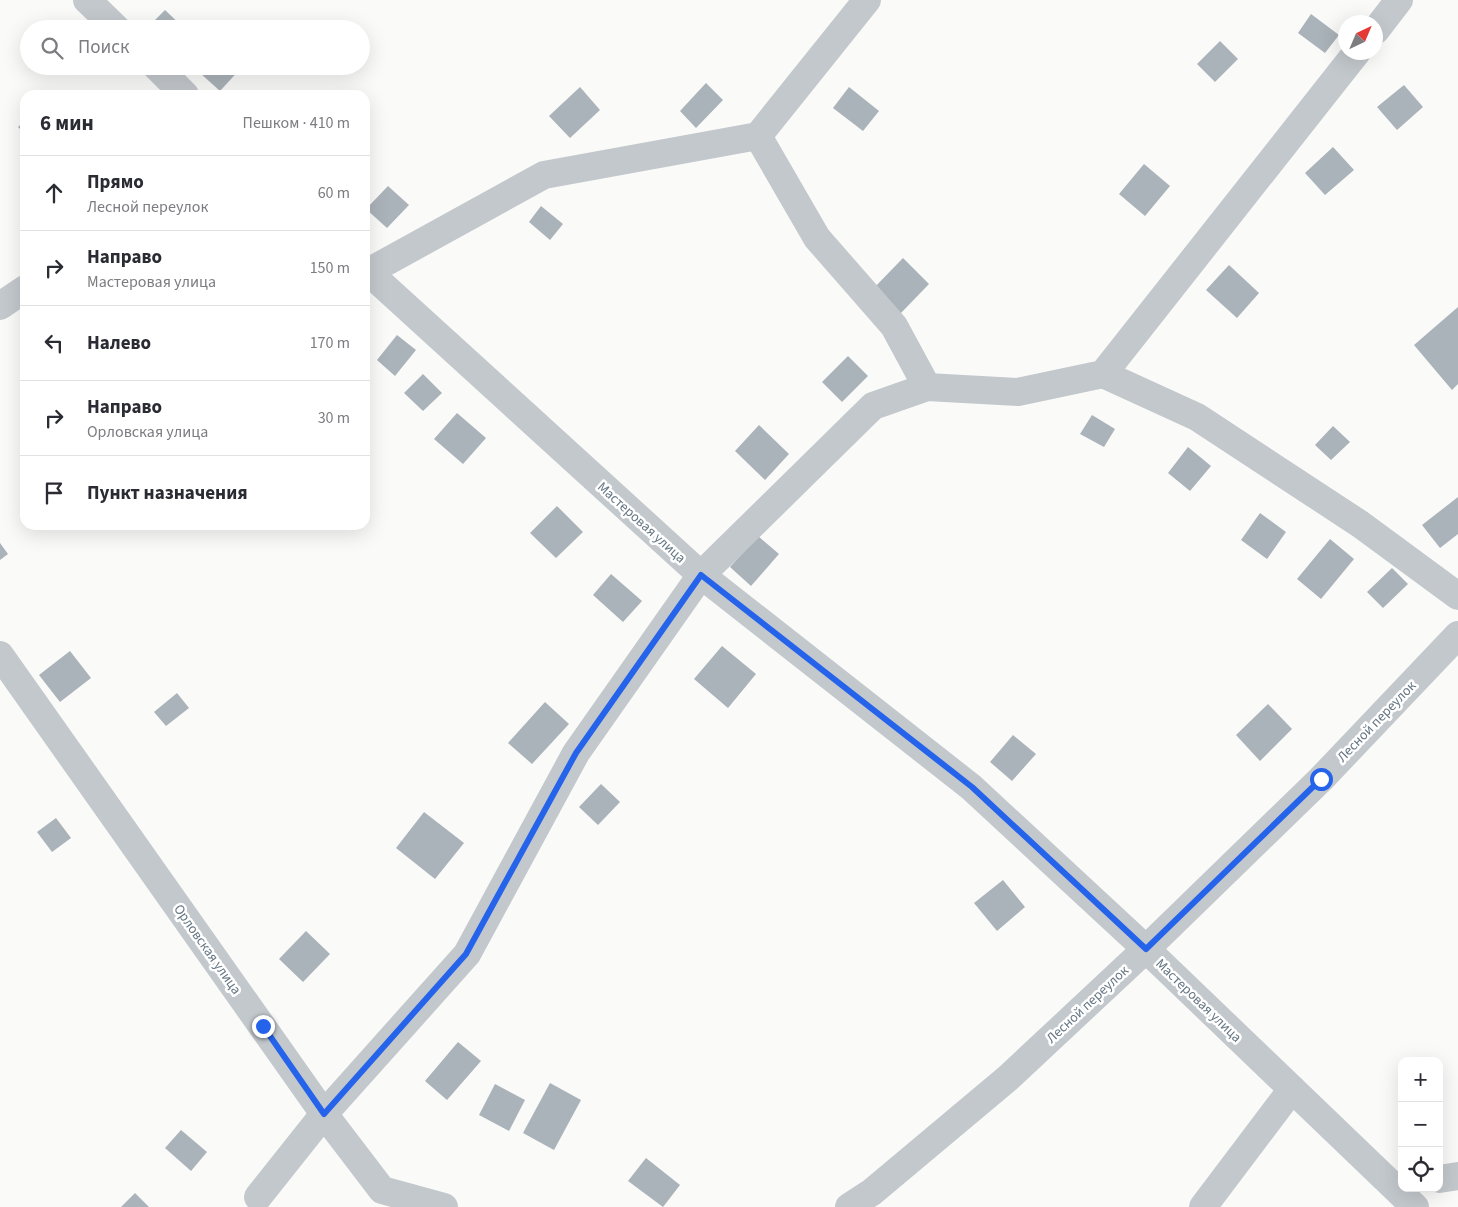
<!DOCTYPE html>
<html lang="ru">
<head>
<meta charset="utf-8">
<style>
  :root { --surface:#fff; --page:#f7f7f7; --text:#2b2b33; --muted:#7c7c81; --line:#e1e1e2 }
  body { margin:0; font-family:"Source Sans 3",sans-serif; background:var(--page); color:var(--text) }
  .controls { position:absolute; right:15px; bottom:15px; display:grid; overflow:hidden; border-radius:10px; box-shadow:0 5px 20px #0002 }
  .controls button { width:45px; height:45px; display:grid; place-items:center; padding:0; border:0; border-bottom:1px solid var(--line); background:var(--surface); color:var(--text); font:25px sans-serif }
  .compass { position:absolute; left:1338px; top:15px; width:45px; height:45px; border-radius:50%; background:var(--surface); box-shadow:0 5px 20px #0002; rotate:44deg }
  .stop { position:absolute; width:15px; height:15px; margin:-11px; border:4px solid #2563eb; border-radius:50%; background:#fff }
  .stop.end { background:#2563eb; border-color:#fff; box-shadow:0 1px 5px #0008 }
  .list { margin:0; padding:0; list-style:none }
  h2 { display:flex; justify-content:space-between; align-items:center; height:65px; margin:0; padding:0 20px; font-size:21px }
  h2 small { font-size:16px; font-weight:400; color:var(--muted) }
  .list li { display:grid; grid-template-columns:32px 1fr auto; gap:15px; align-items:center; box-sizing:border-box; height:75px; padding:0 20px; border-top:1px solid var(--line) }
  .list b { display:block; font-size:19px; white-space:nowrap }
  .list p { margin:0; font-size:16px; white-space:nowrap; color:var(--muted) }
  .list em { font-size:16px; font-style:normal; color:var(--muted) }
  .icon { flex:none; width:28px; height:28px; fill:none; stroke:currentColor; stroke-width:2; stroke-linecap:round; stroke-linejoin:round }
  .map { position:relative; flex:none; width:1458px; height:1207px; overflow:hidden }
  .search { position:absolute; background:var(--surface); box-shadow:0 5px 20px #0002; left:20px; top:20px; width:350px; height:55px; display:flex; align-items:center; gap:12px; box-sizing:border-box; padding:0 18px; border-radius:28px; color:var(--muted); font-size:19px }
  .panel { position:absolute; background:var(--surface); box-shadow:0 5px 20px #0002; left:20px; top:90px; width:350px; height:440px; border-radius:15px }
  .map>svg:first-child { display:block }
</style>
</head>
<body>
<div class="map">
<svg width="1458" height="1207" viewBox="0 0 1458 1207">
  <rect width="100%" height="100%" fill="#fafaf8"/>
  <g fill="#aab3b9">
    <polygon points="165,10 185,29 150,29 148,27"/>
    <polygon points="1311,14 1339,35 1325,53 1298,33"/>
    <polygon points="1220,41 1238,59 1215,82 1197,64"/>
    <polygon points="206,66 243,66 220,91 200,73"/>
    <polygon points="706,83 723,100 696,128 680,111"/>
    <polygon points="1404,85 1423,107 1397,130 1377,107"/>
    <polygon points="580,87 600,110 570,138 549,116"/>
    <polygon points="849,87 879,111 863,131 833,108"/>
    <polygon points="25,121 25,134 18,127"/>
    <polygon points="1333,147 1354,170 1325,195 1305,173"/>
    <polygon points="1144,164 1170,186 1145,216 1119,194"/>
    <polygon points="388,186 409,205 387,228 366,209"/>
    <polygon points="541,206 563,224 550,240 529,222"/>
    <polygon points="903,258 929,284 900,314 873,289"/>
    <polygon points="1229,265 1259,293 1237,318 1206,290"/>
    <polygon points="1458,307 1458,384 1452,390 1414,345"/>
    <polygon points="397,335 416,350 395,376 377,360"/>
    <polygon points="848,356 868,376 842,402 822,382"/>
    <polygon points="423,374 442,393 423,411 404,393"/>
    <polygon points="457,413 486,438 463,464 434,439"/>
    <polygon points="1092,415 1115,429 1104,447 1080,434"/>
    <polygon points="759,425 789,454 765,480 735,451"/>
    <polygon points="1333,426 1350,442 1331,460 1315,445"/>
    <polygon points="1188,447 1211,466 1190,491 1168,473"/>
    <polygon points="1458,497 1458,534 1440,548 1422,525"/>
    <polygon points="557,506 583,532 556,558 530,533"/>
    <polygon points="1260,513 1286,532 1267,559 1241,540"/>
    <polygon points="758,536 779,554 751,586 730,567"/>
    <polygon points="1330,539 1354,559 1321,599 1297,579"/>
    <polygon points="0,543 8,554 0,560"/>
    <polygon points="1392,568 1408,584 1383,608 1367,592"/>
    <polygon points="611,574 642,601 623,622 593,595"/>
    <polygon points="722,646 756,674 728,708 694,679"/>
    <polygon points="70,651 91,678 60,702 39,675"/>
    <polygon points="177,693 189,708 166,726 154,712"/>
    <polygon points="545,702 569,724 532,764 508,743"/>
    <polygon points="1268,704 1292,729 1260,761 1236,735"/>
    <polygon points="1013,735 1036,754 1012,781 990,762"/>
    <polygon points="601,784 620,802 598,825 579,807"/>
    <polygon points="424,812 464,843 435,879 396,848"/>
    <polygon points="56,818 71,838 52,852 37,832"/>
    <polygon points="1003,880 1025,907 997,931 974,903"/>
    <polygon points="306,931 330,954 303,982 279,959"/>
    <polygon points="458,1042 481,1061 447,1100 425,1081"/>
    <polygon points="550,1083 581,1100 554,1150 523,1133"/>
    <polygon points="495,1084 525,1100 509,1131 479,1115"/>
    <polygon points="181,1130 207,1152 191,1171 165,1148"/>
    <polygon points="646,1158 680,1185 663,1207 628,1181"/>
    <polygon points="135,1193 149,1207 121,1207"/>
  </g>
  <g fill="none" stroke-linecap="round" stroke-linejoin="round">
    <g stroke="#c3c8cc" stroke-width="28">
      <polyline points="87,0 117,29"/>
      <polyline points="1376,30 1399,0"/>
      <polyline points="156,66 185,95"/>
      <polyline points="758,136 817,238 894,326 927,387"/>
      <polyline points="365,269 701,575 971,787 1146,949 1415,1207"/>
      <polyline points="368,272 544,175 758,136 867,0"/>
      <polyline points="0,306 25,289"/>
      <polyline points="1103,374 1197,417 1360,524 1458,596"/>
      <polyline points="0,655 324,1114 382,1190 444,1207"/>
      <polyline points="1439,1179 1458,1176"/>
      <polyline points="258,1197 324,1114 467,954 576,753 701,575 873,406 927,387 1018,392 1103,374 1357,52"/>
      <polyline points="849,1207 872,1192 1008,1078 1146,949 1321,779 1458,635"/>
      <polyline points="1203,1207 1292,1089"/>
    </g>
  </g>
  <g fill="none" stroke-linecap="round" stroke-linejoin="round">
    <polyline stroke="#2563eb" stroke-width="6" points="263,1026 324,1114 466,954 576,753 701,575 972,787 1146,949 1321,779"/>
  </g>
  <g text-anchor="middle" stroke-width="5" stroke-linejoin="round" paint-order="stroke">
    <g font-size="14" fill="#657683" stroke="#fff">
      <text transform="translate(642 522) rotate(42)" y="5">Мастеровая улица</text>
      <text transform="translate(1376 721) rotate(-46)" y="5">Лесной переулок</text>
      <text transform="translate(208 949) rotate(55)" y="5">Орловская улица</text>
      <text transform="translate(1199 1000) rotate(44)" y="5">Мастеровая улица</text>
      <text transform="translate(1087 1004) rotate(-43)" y="5">Лесной переулок</text>
    </g>
  </g>
</svg>
<div class="controls">
<button>+</button>
<button>−</button>
<button><svg class="icon" aria-label="locate" viewBox="0 0 24 24"><circle cx="12" cy="12" r="6"/><path d="M12 2v4M12 18v4M2 12h4M18 12h4"/></svg></button>
</div>
<svg class="compass" viewBox="-18 -18 36 36"><path d="M0-13l5 13h-10z" fill="#e53935"/><path d="M0 13l5-13h-10z" fill="#7c7c81"/></svg>
<div class="stop" style="left:1321px;top:779px"></div>
<div class="stop end" style="left:263px;top:1026px"></div>
<div class="search"><svg class="icon" aria-label="search" viewBox="0 0 24 24"><circle cx="10" cy="10" r="6"/><path d="M15 15l6 6"/></svg>Поиск</div>
<section class="panel">
<h2>6 мин<small>Пешком · 410 m</small></h2>
<ul class="list">
<li><svg class="icon" aria-label="ahead" viewBox="0 0 24 24"><path d="M12 20V5M6 11l6-6 6 6"/></svg><div><b>Прямо</b><p>Лесной переулок</p></div><em>60 m</em></li>
<li><svg class="icon" aria-label="right" viewBox="0 0 24 24"><path d="M7 20v-9h11M14 6l5 5-5 5"/></svg><div><b>Направо</b><p>Мастеровая улица</p></div><em>150 m</em></li>
<li><svg class="icon" aria-label="left" viewBox="0 0 24 24"><path d="M17 20v-9H6M10 6l-5 5 5 5"/></svg><div><b>Налево</b></div><em>170 m</em></li>
<li><svg class="icon" aria-label="right" viewBox="0 0 24 24"><path d="M7 20v-9h11M14 6l5 5-5 5"/></svg><div><b>Направо</b><p>Орловская улица</p></div><em>30 m</em></li>
<li><svg class="icon" aria-label="arrive" viewBox="0 0 24 24"><path d="M6 21V4h12l-3 4 3 4H6"/></svg><div><b>Пункт назначения</b></div></li>
</ul>
</section>
</div>
</body>
</html>
